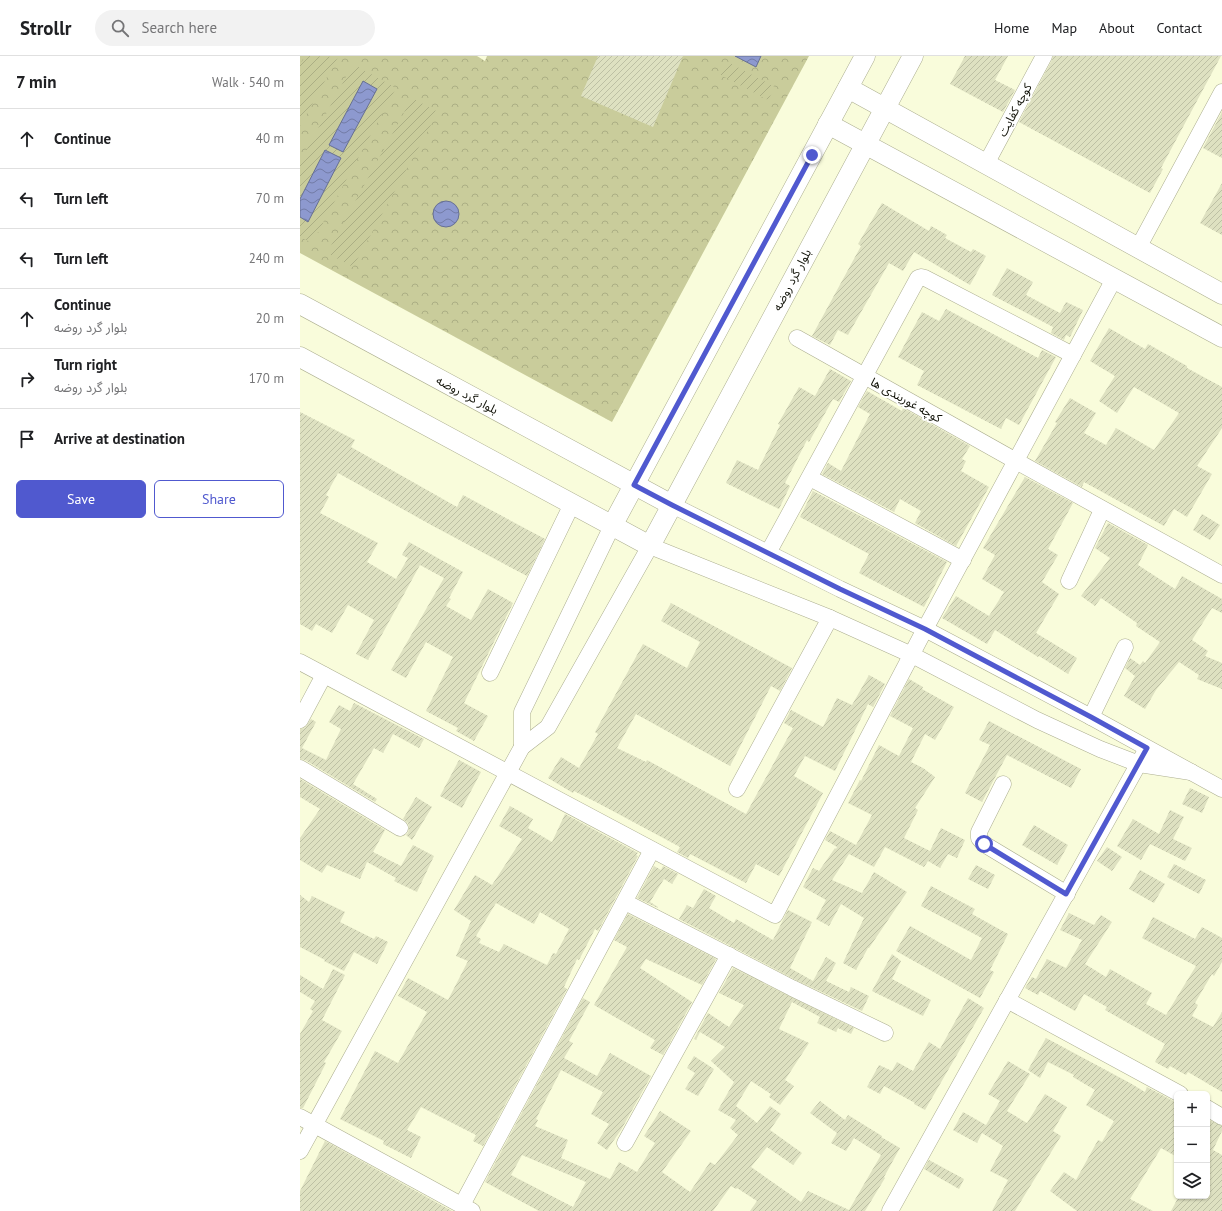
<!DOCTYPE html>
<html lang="en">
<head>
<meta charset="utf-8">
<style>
  :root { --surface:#fff; --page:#f2f2f2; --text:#202124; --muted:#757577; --line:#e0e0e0; --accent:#5059cf }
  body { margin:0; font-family:"PT Sans","Noto Sans Arabic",sans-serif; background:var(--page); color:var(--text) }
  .controls { position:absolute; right:12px; bottom:12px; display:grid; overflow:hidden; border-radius:6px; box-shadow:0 1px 3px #0004 }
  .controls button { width:36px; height:36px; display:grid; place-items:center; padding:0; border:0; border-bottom:1px solid var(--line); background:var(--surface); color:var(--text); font:20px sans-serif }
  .stop { position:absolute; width:12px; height:12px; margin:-9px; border:3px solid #5059cf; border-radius:50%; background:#fff }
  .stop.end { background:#5059cf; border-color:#fff; box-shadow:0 1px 4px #0008 }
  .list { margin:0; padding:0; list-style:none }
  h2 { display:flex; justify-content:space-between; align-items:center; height:52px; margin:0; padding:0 16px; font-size:17px }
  h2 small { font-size:13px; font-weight:400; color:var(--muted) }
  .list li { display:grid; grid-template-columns:26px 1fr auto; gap:12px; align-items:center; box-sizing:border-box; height:60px; padding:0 16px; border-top:1px solid var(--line) }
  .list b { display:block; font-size:15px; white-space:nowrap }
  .list p { margin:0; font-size:13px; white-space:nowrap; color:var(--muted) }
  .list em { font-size:13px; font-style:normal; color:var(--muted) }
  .actions { display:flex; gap:8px; padding:12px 16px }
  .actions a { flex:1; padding:9px 0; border:1px solid var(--accent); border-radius:6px; text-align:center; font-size:14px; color:var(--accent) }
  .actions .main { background:var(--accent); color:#fff }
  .icon { flex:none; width:22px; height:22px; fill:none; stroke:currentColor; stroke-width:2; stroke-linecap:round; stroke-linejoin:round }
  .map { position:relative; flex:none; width:922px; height:1155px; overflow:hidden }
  header { display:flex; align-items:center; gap:24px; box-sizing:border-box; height:56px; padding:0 20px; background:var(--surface); border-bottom:1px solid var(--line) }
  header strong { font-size:19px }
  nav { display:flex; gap:22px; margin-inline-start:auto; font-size:14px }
  .search { width:280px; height:36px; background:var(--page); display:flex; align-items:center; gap:10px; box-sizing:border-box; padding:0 14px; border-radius:22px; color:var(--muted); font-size:15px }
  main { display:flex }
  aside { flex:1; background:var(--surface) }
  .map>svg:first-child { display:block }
</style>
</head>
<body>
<header>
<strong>Strollr</strong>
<div class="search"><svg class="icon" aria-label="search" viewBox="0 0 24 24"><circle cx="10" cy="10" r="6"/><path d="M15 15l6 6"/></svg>Search here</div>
<nav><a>Home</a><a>Map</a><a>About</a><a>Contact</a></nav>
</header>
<main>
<aside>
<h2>7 min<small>Walk · 540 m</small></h2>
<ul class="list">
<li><svg class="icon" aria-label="ahead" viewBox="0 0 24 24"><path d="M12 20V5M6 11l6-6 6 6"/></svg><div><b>Continue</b></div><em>40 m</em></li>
<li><svg class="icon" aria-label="left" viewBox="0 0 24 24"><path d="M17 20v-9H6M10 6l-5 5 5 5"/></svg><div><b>Turn left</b></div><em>70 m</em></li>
<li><svg class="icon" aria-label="left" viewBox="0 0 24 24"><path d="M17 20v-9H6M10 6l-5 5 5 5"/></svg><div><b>Turn left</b></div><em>240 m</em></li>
<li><svg class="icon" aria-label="ahead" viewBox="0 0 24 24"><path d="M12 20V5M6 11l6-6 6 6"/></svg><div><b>Continue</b><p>بلوار گرد روضه</p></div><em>20 m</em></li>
<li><svg class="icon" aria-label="right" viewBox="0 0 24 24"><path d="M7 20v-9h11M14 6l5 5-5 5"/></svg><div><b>Turn right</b><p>بلوار گرد روضه</p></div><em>170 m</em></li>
<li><svg class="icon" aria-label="arrive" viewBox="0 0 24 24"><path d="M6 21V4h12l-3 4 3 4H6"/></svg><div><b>Arrive at destination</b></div></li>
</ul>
<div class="actions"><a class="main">Save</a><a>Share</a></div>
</aside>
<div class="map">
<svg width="922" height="1155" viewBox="0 0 922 1155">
  <defs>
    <pattern id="park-crowns" width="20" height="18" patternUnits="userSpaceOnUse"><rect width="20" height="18" fill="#c9cc9b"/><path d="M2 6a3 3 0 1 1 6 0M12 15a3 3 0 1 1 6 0" fill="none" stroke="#abae84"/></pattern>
    <pattern id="garden-furrows" width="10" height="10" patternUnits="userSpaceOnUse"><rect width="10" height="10" fill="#c9cc9b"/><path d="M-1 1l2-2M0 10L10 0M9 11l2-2" fill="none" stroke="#abae84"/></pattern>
    <pattern id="water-waves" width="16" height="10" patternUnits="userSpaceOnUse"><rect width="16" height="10" fill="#8d99cf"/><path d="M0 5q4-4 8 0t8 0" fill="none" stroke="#727ba6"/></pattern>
    <pattern id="building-hatch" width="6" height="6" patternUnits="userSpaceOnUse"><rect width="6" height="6" fill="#dee1c1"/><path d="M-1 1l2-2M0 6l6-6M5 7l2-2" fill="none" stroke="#bdc0a4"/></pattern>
  </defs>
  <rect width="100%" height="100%" fill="#f9fcdb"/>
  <polygon fill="url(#park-crowns)" points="0,0 177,0 185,5 187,0 509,0 312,366 0,197"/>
  <g fill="url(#garden-furrows)">
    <polygon points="5,0 38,1 0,70 0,9"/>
    <polygon points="426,5 475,31 468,44 419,18"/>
    <polygon points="53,8 96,32 12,187 0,181 0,106"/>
    <polygon points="112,42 138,56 53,211 27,197"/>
  </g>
  <g fill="url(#water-waves)" stroke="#677093">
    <polygon points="435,0 461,0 456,11"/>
    <polygon points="63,25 77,33 43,96 29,89"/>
    <polygon points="25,94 41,102 8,166 0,161 0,143"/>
    <circle cx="146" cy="158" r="13"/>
  </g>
  <g fill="url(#building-hatch)" fill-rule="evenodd">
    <polygon points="298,0 383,0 353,71 281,40"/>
    <polygon points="665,0 708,0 695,24 715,34 703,56 650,28"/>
    <polygon points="753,0 921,0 861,112 863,113 850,137 719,66 752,4"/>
    <polygon points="922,56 922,102 903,92"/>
    <polygon points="922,127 922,179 900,167"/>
    <polygon points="582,147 629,175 631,170 647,179 645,182 671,196 673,193 686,200 670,229 614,196 603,215 589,207 548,279 538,274 530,289 512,280 561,190 558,188"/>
    <polygon points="707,212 733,226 726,239 760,257 766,246 783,254 770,281 766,279 764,284 751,277 753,271 692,239"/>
    <polygon points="646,253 738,302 742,294 756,301 719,369 706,362 701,373 617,329 624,315 598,301 622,256 639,265"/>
    <polygon points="809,272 845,293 848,288 887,310 887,312 922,331 922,372 897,410 912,418 887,461 874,453 864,470 784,426 782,431 735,405 757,367 755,366 770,342 796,357 784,377 806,389 816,372 854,394 879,357 834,331 817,357 799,345 815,320 790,305"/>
    <polygon points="530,313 551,325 539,346 533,343 509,386 507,384 485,427 490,430 479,453 426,427 437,404 458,414 480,369 478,368 499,331 515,340"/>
    <polygon points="567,335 602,355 603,352 670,390 662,403 666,405 661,415 689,431 656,490 615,467 621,455 600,443 594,456 522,418 528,407 541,415 570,358 558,351"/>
    <polygon points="0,356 55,384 51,391 157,451 163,439 245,483 227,520 133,470 38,417 26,439 29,441 20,457 78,487 67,506 96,523 108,502 102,499 109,486 163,516 149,542 151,543 146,550 171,564 188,533 213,547 164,647 188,660 174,685 156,675 158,672 126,655 153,601 126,586 106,622 91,614 144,522 120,509 68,604 56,598 74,564 48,549 32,577 16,568 12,575 0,568"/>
    <polygon points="725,421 773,447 748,493 758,499 742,526 759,538 736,577 777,602 768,618 739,600 738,601 695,574 687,588 642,562 656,540 689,560 704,536 682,523 695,499 683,492"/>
    <polygon points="513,435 647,506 624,551 559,517 569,498 500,461"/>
    <polygon points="902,458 920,469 910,484 893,474"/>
    <polygon points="808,467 848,489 838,509 875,533 882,520 922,543 922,557 912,552 892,584 908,595 905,600 922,607 922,633 897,623 899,619 879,606 856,634 845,653 824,640 835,620 825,612 830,602 840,609 843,605 845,607 860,586 836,570 837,567 801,542 795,550 781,540 810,502 795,492"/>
    <polygon points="371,547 492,612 480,635 471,630 430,710 336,658 317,692 346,706 347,704 446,758 493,672 484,667 491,654 523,671 537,642 552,649 569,619 585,628 573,651 568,648 535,715 505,700 494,720 523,737 479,820 456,808 446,827 390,798 388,802 377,796 380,791 296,746 274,735 273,737 248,722 261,701 279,712 298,678 295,676 343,588 387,612 400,586 361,565"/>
    <polygon points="609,623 623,631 622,633 654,651 635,684 625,678 611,706 623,712 635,721 615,752 618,754 604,782 630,795 641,772 665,784 657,802 648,798 640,812 628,805 624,811 585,791 574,811 549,798 532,824 562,837 574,816 607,836 569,892 568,892 556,914 543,907 564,862 541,848 529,870 516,863 526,844 503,831 513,812 519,815 535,792 536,793 537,791 525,784 530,775 556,789 572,759 548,747 560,724 561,725 579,689 599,700 613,672 590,660"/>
    <polygon points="54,647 124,683 119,692 93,678 83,697 74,692 53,728 77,743 75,746 5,704 0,703 0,673 5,672 11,663 16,666 2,692 26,704 41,673 29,666 39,649 50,655"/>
    <polygon points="689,665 781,713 771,732 707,699 682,746 665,737 690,689 679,684"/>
    <polygon points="159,704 181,716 162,752 140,740"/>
    <polygon points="0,723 85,774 73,796 101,810 113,789 134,800 117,836 94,825 96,822 67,806 60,823 27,809 22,817 0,804 0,782 20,753 0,741"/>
    <polygon points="890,732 909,741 902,757 882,748"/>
    <polygon points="116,741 132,751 112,784 106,779 108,777 109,772 108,767 103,763"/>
    <path d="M210 750 233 763 228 772 252 786 265 758 338 797 336 799 338 800 298 875 295 873 279 904 277 903 264 931 267 933 183 1090 173 1085 176 1079 121 1051 107 1074 121 1081 111 1102 83 1088 84 1085 40 1063 75 995 98 1007 127 956 98 940 108 922 148 944 168 905 156 900 171 865 154 854 175 819 192 829 222 783 199 770ZM196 847 234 868 240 856 269 873 256 898 253 897 247 909 204 888 199 896 179 887 181 883 176 880Z"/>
    <polygon points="870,754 884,761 873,783 892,792 885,805 850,788 841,804 817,790 833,763 859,778"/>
    <polygon points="734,769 768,789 757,809 722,789"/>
    <polygon points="807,791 822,801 812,815 797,805"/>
    <polygon points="874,808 906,824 899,838 867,821"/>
    <polygon points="676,809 695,819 688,833 668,823"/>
    <polygon points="354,810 361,814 363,810 378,818 372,828 364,823 350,846 358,851 358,852 337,842"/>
    <polygon points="840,814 865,828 854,847 829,833"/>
    <polygon points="631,830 675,853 672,858 708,878 690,914 694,916 680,942 596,895 610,870 671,904 682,882 621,850"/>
    <polygon points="404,833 416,840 409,852 434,867 436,863 473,884 488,854 512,866 490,912 513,925 526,901 536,907 526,925 549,936 551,931 569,940 562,955 496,924 379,863 387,849 393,852"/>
    <polygon points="0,839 9,846 12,840 45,856 40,866 74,883 76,880 88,886 77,908 54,896 44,915 24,905 25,904 0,891"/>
    <polygon points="769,857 794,869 801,859 812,866 785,908 806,921 810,913 852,937 846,948 866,959 896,910 842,882 853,861 895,883 902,871 922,882 922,906 914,920 912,918 895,947 898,949 892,960 913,971 922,956 922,1036 888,1016 886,1019 870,1010 868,1013 855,1006 865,988 805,954 807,951 784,938 775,955 740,935 738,939 725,932 732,921 736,923 747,903 766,912 782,884 760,874"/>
    <polygon points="328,858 416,903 402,929 346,903 340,912 392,946 363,999 350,992 355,984 294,949 327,891 314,884"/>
    <polygon points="592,898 601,905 592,923 631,944 623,960 572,935"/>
    <path d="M433 912 554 972 551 978 538 972 536 976 517 967 520 961 492 946 479 973 509 987 485 1024 494 1030 480 1049 469 1041 471 1038 451 1025 436 1050 457 1067 470 1050 481 1058 470 1074 502 1097 493 1109 467 1091 451 1111 501 1146 508 1135 549 1154 581 1099 554 1082 546 1095 531 1087 537 1077 510 1057 520 1045 545 1064 548 1059 582 1080 581 1081 600 1092 584 1121 585 1122 565 1155H450L457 1145 437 1132 436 1133 431 1130 413 1155H239L185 1126 283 942 290 946 269 985 273 987 264 1002 297 1020 310 997 351 1020 321 1074 307 1094 297 1087 309 1068 291 1058 303 1036 261 1014 236 1063 238 1064 235 1070 268 1084 261 1102 310 1123 319 1106 337 1116 355 1087 344 1080 360 1055 391 1075 362 1116 390 1136 410 1106 415 1109 438 1079 430 1072 436 1064 418 1054 434 1026 411 1005 425 991 400 976 396 984 394 983 408 957 429 971 444 949 419 937ZM222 1099 286 1126 273 1151 211 1119Z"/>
    <polygon points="33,913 45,919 22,964 42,975 24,1006 26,1007 3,1052 0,1052 0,978 13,955 10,953 15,945 0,936 0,919 23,933"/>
    <polygon points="668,942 684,952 625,1054 614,1048 615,1047 584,1030 580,1038 567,1031 579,1009 592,1015 597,1006 613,1015 629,986 640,993"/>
    <polygon points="746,982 830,1027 845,1036 847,1031 877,1047 877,1101 861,1092 830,1143 853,1155 777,1155 750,1135 764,1116 776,1124 798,1084 802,1086 814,1065 786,1049 795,1034 773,1021 774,1019 748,1006 740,1022 728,1014"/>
    <polygon points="394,1000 414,1013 398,1040 385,1033 395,1017 387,1012"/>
    <polygon points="708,1005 730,1018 707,1055 727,1067 745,1038 767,1051 753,1075 761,1080 715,1155 692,1155 708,1124 690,1115 703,1090 682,1077 677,1087 653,1074 663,1056 686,1069 700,1045 688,1038"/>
    <polygon points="907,1063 922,1070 922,1075 913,1094 922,1099 922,1155 871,1155 879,1140 907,1140"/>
    <polygon points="25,1085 152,1155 0,1155 0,1135"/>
    <polygon points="629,1104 664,1123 659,1133 624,1113"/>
  </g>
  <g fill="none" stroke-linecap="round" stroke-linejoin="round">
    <g stroke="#acae90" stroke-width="17">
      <g id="minor">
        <polyline points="686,108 744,0"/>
        <polyline points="838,192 922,36"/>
        <polyline points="497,282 716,405 922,519"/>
        <polyline points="510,422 663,504"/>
        <polyline points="372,449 540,533 625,573 791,661 922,733"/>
        <polyline points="468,497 618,222 621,221 625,222 773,299"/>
        <polyline points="769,525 802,454"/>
        <polyline points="0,606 475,859 625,573 814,223"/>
        <polyline points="190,617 272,448"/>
        <polyline points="791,661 825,591"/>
        <polyline points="0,664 24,619"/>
        <polyline points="222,691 222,656 312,470"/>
        <polyline points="0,712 100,772"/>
        <polyline points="703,728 679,776 679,782 684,788 767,838"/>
        <polyline points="437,733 530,562"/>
        <polyline points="325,846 492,932 585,977"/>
        <polyline points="707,944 880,1038"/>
        <polyline points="907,1052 922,1061"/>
        <polyline points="0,1061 172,1155"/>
        <polyline points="325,1087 429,899"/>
        <polyline points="0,1095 222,691 248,671 350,490 530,562 612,599 737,664 800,693 839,708 891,716"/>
        <polyline points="162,1149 352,794"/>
        <polyline points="590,1155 844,698"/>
      </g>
    </g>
    <g stroke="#acae90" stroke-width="21">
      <g id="major">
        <polyline points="548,32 922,238"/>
        <polyline points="528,68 922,281"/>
        <polyline points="0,248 372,449"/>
        <polyline points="0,301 350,490 613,0"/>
        <polyline points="312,470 565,0"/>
      </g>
    </g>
    <use href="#minor" stroke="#fff" stroke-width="16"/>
    <use href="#major" stroke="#fff" stroke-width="20"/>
  </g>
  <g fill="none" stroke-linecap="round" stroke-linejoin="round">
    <polyline stroke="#5059cf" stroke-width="5" points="512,99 334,429 372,449 540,533 625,573 791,661 847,692 766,838 684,788"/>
  </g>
  <g text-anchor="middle" stroke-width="4" stroke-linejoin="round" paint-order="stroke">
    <g font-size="12" fill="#0f1006" stroke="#fff">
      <text transform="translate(715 54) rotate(-62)" y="4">کوچه کفایت</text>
      <text transform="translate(492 224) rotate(-62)" y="4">بلوار گرد روضه</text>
      <text transform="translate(167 339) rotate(28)" y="4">بلوار گرد روضه</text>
      <text transform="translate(606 344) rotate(29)" y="4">کوچه غوربندی ها</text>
    </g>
  </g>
</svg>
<div class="controls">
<button>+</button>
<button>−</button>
<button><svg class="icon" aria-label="layers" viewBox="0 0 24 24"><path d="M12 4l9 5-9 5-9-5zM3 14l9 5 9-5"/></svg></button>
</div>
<div class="stop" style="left:684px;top:788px"></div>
<div class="stop end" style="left:512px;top:99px"></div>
</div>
</main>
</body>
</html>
